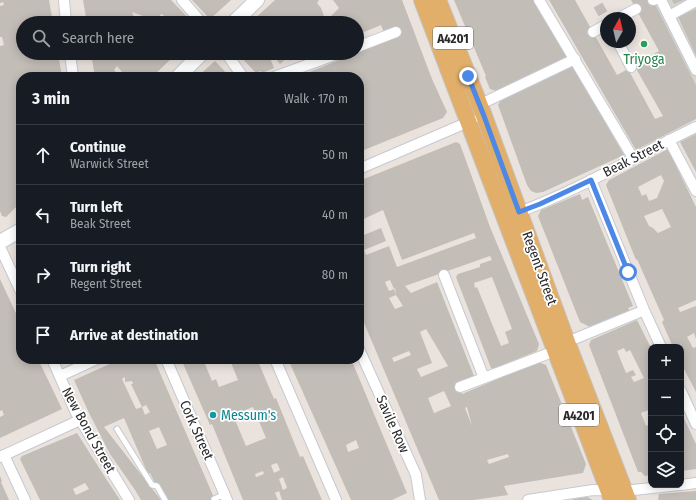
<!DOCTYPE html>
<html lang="en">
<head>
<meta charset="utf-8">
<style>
  :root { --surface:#171b24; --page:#242831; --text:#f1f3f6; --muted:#9ea1a6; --line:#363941 }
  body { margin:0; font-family:"Fira Sans Condensed",sans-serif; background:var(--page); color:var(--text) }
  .controls { position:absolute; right:12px; bottom:12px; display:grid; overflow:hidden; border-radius:8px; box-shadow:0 2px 10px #0003 }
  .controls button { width:36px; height:36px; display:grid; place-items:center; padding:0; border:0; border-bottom:1px solid var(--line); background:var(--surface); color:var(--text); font:20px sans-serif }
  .compass { position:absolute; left:600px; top:12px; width:36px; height:36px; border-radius:50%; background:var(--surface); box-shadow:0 2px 10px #0003; rotate:8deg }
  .stop { position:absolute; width:12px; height:12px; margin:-9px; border:3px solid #4d88e7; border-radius:50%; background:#fff }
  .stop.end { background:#4d88e7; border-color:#fff; box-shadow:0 1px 4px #0008 }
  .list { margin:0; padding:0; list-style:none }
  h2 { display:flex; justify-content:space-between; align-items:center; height:52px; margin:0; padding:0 16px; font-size:17px }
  h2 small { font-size:13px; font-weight:400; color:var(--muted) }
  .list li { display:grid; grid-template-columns:26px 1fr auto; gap:12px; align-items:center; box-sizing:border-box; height:60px; padding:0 16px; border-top:1px solid var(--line) }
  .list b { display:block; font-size:15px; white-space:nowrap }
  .list p { margin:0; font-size:13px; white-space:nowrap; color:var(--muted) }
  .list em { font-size:13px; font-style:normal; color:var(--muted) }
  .icon { flex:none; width:22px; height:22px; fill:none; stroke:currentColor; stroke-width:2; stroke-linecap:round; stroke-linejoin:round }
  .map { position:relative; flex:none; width:696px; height:500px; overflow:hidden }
  .search { position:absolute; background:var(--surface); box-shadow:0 2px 10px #0003; left:16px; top:16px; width:348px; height:44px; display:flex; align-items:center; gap:10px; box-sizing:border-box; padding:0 14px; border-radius:22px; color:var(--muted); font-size:15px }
  .panel { position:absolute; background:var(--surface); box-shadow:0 2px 10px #0003; left:16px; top:72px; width:348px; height:292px; border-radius:16px }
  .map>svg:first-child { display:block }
</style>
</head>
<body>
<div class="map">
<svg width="696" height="500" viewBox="0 0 696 500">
  <rect width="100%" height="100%" fill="#eae2dd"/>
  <polygon fill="#d7d3cf" points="653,0 696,0 696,9 678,18 696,56 696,85"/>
  <g fill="#c3bdb8" fill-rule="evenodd">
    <polygon points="0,0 49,0 53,23 23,23 23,53 58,53 62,77 21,77 21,202 6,217 2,216 0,211 0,46 4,45 2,37 0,37 0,6 4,5 3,2 0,3"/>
    <path d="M83 0H171L193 23H87ZM132 12 143 16 136 22ZM162 14 164 16 158 22 155 19Z"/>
    <polygon points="192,0 231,0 210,19"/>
    <polygon points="275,0 319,0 317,3 321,8 325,19 330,17 339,8 333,0 402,0 432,79 447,112 443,118 359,152 359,77 297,77 394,38 384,33 381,25 357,35 357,23 250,23"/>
    <polygon points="454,0 534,0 570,57 496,91 490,89 485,77 486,76"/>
    <polygon points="549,0 575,0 617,75 628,69 655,119 663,116 634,65 659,51 631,0 653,0 696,85 696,119 636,150"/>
    <polygon points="672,0 684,0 674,4"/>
    <polygon points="696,9 696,56 678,17"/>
    <path d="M91 53H177L152 77H95ZM117 66 122 72 119 75 114 70Z"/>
    <polygon points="237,53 260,53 258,54 262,59 269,56 274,68 262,73 260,71 256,73"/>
    <polygon points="273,53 298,53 290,61 288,57 280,64 272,54"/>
    <polygon points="215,61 230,77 197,77"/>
    <polygon points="572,64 624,155 543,192 536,193 531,191 527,185 498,105 502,98"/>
    <polygon points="696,134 696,172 680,142"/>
    <path d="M456 142 460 144 490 227 539 344 537 351 493 369 491 368 456 277 458 274 480 267V264L492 260 490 256 405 286 411 293 437 282 474 376 457 384 462 394 538 362 546 365 586 464 583 473 504 486 508 495 474 500H439L359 311V237L381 228 386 241 364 250 366 255 389 246 397 267 476 238 474 233 402 260 383 210 359 221V181ZM492 277 512 329 505 332 509 343 501 346 477 287 475 288 474 283ZM390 280 394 289 389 291 385 282ZM395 288 396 295 403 306 395 309 389 298 396 295 394 289ZM426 329 448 366 421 377 417 369 432 363 420 332ZM409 351 411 355 394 362 392 358ZM444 391 451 406 434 413 428 398ZM467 407 472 426 465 408ZM508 454 509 457 489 464 487 460Z"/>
    <path d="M668 149 696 207V300L678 308 680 312 696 306V339L694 333 687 337 693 348 696 347V392L681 363V347H673L662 322 664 320 637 259 636 260 606 185 609 180ZM661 175 664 181 657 198 649 201 646 194 642 196 638 187ZM662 209 671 227 658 233 653 228 649 226 644 216Z"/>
    <polygon points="580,194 582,200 588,197 633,306 628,308 630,311 590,327 580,322 538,216 541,210"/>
    <polygon points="0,279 21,324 21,359 38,359 62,409 0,438 0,417 4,415 2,410 0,411"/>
    <path d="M637 320 651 348V404L650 405 651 409 641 413 646 426 651 423V475L645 476 641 472H638L589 345 591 340ZM624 348 626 352 630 350 644 378 634 382 631 377 636 375 633 370 626 373 617 351Z"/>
    <path d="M121 359H154L215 500H168L157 482 155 483 150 473 148 474 124 418 104 427 161 500H141L135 490 110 454 89 413 74 380ZM125 377V382L132 381 133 384H131L142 407 146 405 150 412 145 415 142 407 136 409 122 379ZM159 427 167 445 157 449 149 431Z"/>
    <path d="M181 359H217L205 364 212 381 216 379 219 387 238 380 230 360 234 359H257L274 399 276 398 300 457 303 456 322 500H282L279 491 275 493 278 500H243L212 424 210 425ZM253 407 266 438 246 446 233 415ZM277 463 280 470 274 473 271 465ZM263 471 264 474 256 477 255 474ZM283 477 287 488 283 490 279 479Z"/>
    <path d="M288 359H351L407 493 392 500H351ZM356 440 359 448 348 452 346 445Z"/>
    <polygon points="681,412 696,444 696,469 681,471"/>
    <path d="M77 433 103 474 120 500H40L20 459 22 456ZM85 483 89 489 76 495 73 489Z"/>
    <polygon points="0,476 2,481 1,482 9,500 0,500"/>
    <polygon points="696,491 696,500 658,500 659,494"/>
    <polygon points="587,497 593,500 573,500 573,499"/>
  </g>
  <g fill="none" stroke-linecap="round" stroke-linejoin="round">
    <g stroke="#c4bdb9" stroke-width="10" stroke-dasharray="10 5" stroke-linecap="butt">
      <polyline points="598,5 606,19"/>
      <polyline points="636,9 653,0"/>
      <polyline points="574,42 593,32"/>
    </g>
    <g stroke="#c5cad2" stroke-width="7">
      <g id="lane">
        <polyline points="305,53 310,64"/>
        <polyline points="117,429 152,485 157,486 165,500"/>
        <polyline points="214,499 225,494"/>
      </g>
    </g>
    <g stroke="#c5cad2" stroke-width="12">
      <g id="street">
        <polyline points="64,0 66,23"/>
        <polyline points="182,0 202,23"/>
        <polyline points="539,0 633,158"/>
        <polyline points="653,0 654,0"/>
        <polyline points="661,0 696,70"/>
        <polyline points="669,16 696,1"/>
        <polyline points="619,18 636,9"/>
        <polyline points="593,32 606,25"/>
        <polyline points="618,42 631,67"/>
        <polyline points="357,47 396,32"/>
        <polyline points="70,53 73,77"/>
        <polyline points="226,53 243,77"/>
        <polyline points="274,77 340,53"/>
        <polyline points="485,102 575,59"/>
        <polyline points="669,140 696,191"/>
        <polyline points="359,169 473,120"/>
        <polyline points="591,180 644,310 661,347"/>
        <path d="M514 214C577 191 636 156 696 127"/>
        <polyline points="0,247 21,292"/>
        <polyline points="444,275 484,378 555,351"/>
        <polyline points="567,342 640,312"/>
        <polyline points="359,349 416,475 420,500"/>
        <polyline points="52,359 76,413 129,500"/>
        <polyline points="166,359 227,500"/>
        <polyline points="275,359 336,500"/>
        <polyline points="60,376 97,359"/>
        <polyline points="460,387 484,378"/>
        <polyline points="681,391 696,424"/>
        <polyline points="4,455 25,500"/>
        <polyline points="0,457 80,420"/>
        <polyline points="681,485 696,483"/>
        <polyline points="528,500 593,490 624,491 679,485"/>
      </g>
    </g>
    <g stroke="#c5cad2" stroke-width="16">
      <g id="secondary">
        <polyline points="233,23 257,0"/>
        <polyline points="178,77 202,53"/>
        <polyline points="0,242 21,230"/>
      </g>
    </g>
    <g stroke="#c3c3c3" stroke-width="18">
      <g id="primary">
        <polyline points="422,0 612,500"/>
        <polyline points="438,0 484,116 567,342 628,500"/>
      </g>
    </g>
    <use href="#lane" stroke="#fff" stroke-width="5"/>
    <use href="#street" stroke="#fff" stroke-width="10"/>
    <use href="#secondary" stroke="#fff" stroke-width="14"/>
    <use href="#primary" stroke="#e2af6a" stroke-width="16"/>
  </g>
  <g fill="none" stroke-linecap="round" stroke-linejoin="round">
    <polyline stroke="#4d88e7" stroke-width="5" points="468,76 484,116 519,212 540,204 591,180 628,272"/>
  </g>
  <circle fill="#2e9e5b" stroke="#fff" stroke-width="1.5" cx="644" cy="44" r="4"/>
  <circle fill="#0f9aa8" stroke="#fff" stroke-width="1.5" cx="213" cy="415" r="4"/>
  <g text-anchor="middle" stroke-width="3.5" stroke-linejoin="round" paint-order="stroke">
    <g fill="#fff" stroke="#6a6a6a" stroke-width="1">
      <rect x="433" y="27" width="40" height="22" rx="3"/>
      <rect x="559" y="404" width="40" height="22" rx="3"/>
    </g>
    <g font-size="13" font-weight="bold" fill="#2a2a2a">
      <text x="453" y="43">A4201</text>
      <text x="579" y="420">A4201</text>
    </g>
    <g font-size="14" fill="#27864d" stroke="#fff">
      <text x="644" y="64">Triyoga</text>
    </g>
    <g font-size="14" fill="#2a2a2a" stroke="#fff">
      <text transform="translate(633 158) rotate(-27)" y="5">Beak Street</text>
      <text transform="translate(540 268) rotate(70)" y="5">Regent Street</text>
      <text transform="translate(393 424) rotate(66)" y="5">Savile Row</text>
      <text transform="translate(89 430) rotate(61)" y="5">New Bond Street</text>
      <text transform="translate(197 430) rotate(66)" y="5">Cork Street</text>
    </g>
    <g font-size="14" fill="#0d838f" stroke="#fff" text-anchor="start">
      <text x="221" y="420">Messum's</text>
    </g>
  </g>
</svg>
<div class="controls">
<button>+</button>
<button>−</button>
<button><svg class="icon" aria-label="locate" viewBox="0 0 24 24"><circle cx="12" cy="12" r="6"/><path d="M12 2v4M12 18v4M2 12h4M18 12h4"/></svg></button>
<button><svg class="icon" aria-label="layers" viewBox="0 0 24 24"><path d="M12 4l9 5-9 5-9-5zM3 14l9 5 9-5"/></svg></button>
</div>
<svg class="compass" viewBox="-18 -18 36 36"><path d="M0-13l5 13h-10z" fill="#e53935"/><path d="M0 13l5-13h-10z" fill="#9ea1a6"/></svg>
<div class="stop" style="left:628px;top:272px"></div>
<div class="stop end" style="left:468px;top:76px"></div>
<div class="search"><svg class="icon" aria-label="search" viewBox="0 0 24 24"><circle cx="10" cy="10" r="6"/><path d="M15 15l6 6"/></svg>Search here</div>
<section class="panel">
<h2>3 min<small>Walk · 170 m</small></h2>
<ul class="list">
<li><svg class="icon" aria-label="ahead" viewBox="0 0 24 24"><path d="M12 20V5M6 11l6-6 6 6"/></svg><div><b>Continue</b><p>Warwick Street</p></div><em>50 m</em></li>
<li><svg class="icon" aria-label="left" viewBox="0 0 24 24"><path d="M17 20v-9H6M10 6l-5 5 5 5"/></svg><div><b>Turn left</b><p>Beak Street</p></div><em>40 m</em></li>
<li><svg class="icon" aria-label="right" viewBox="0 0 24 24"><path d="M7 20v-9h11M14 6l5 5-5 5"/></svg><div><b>Turn right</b><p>Regent Street</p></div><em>80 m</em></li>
<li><svg class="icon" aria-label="arrive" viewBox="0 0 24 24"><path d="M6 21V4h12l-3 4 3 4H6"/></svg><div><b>Arrive at destination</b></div></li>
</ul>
</section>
</div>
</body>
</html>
